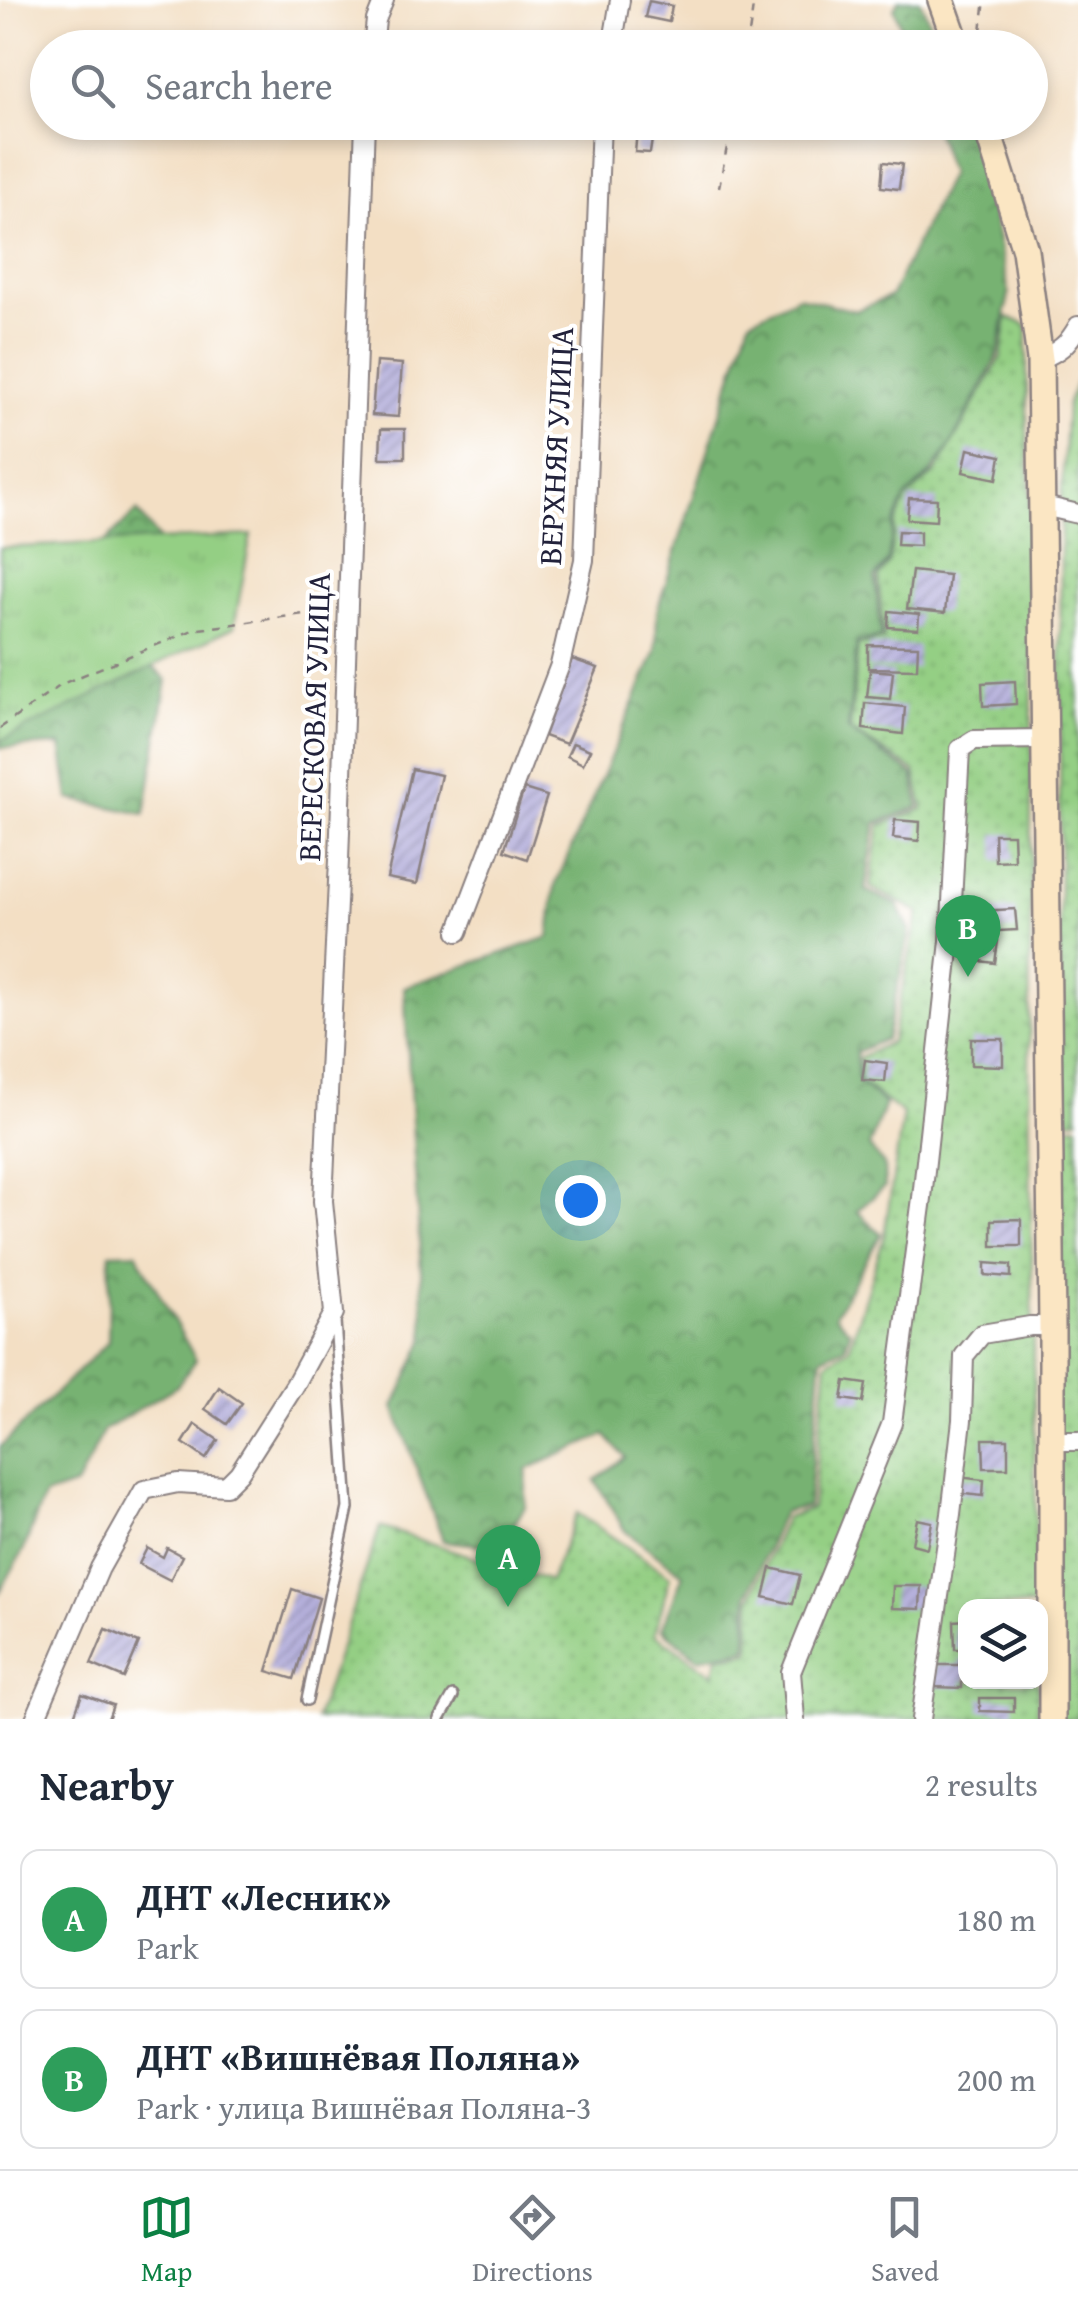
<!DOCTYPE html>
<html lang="en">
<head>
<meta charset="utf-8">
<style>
  :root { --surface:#fff; --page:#f6f6f7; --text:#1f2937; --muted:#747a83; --line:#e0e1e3; --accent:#0b8043 }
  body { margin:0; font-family:"Gentium Book Plus",serif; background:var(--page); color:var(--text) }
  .controls { position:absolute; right:30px; bottom:30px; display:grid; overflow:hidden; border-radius:20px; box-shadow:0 5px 15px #0003 }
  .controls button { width:90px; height:90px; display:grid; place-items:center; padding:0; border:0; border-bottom:2px solid var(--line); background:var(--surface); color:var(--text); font:50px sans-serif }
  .you { position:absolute; left:580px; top:1200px; width:35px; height:35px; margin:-25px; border:8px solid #fff; border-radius:50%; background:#1a73e8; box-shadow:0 0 0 15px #1a73e833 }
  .badge { display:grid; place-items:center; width:65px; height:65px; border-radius:50%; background:var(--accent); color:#fff; font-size:32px; font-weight:700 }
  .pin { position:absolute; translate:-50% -82px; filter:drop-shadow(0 2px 5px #0008) }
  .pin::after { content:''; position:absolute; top:52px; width:35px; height:30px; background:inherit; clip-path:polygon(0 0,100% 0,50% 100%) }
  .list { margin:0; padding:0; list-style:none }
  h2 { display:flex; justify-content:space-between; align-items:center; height:130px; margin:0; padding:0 40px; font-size:42px }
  h2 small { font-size:32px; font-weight:400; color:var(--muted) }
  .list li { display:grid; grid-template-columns:65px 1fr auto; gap:30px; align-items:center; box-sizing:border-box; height:140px; margin:0 20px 20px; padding:0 20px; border:2px solid var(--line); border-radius:20px }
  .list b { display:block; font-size:38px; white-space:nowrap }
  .list p { margin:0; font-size:32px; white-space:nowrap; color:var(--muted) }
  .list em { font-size:32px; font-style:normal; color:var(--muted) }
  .icon { flex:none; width:55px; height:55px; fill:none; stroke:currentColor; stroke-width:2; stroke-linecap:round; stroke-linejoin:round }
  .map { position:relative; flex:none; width:1078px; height:1719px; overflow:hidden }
  .search { position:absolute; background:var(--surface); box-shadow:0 5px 15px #0003; left:30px; right:30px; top:30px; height:110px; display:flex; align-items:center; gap:25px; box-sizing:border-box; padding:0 35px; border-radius:55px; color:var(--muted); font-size:38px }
  .sheet { height:450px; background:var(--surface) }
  nav { display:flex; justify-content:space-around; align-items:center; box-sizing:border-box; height:140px; border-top:2px solid var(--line); background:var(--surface); font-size:28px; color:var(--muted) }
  nav a { display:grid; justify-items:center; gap:5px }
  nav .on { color:var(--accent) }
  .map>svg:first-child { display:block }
</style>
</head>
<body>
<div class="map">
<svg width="1078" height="1719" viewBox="0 0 1078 1719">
  <defs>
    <pattern id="grass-dots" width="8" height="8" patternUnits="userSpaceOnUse" patternTransform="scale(2.5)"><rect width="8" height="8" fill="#94cf84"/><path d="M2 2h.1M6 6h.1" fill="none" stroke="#7fb173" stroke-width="1.8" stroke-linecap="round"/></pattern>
    <pattern id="forest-crowns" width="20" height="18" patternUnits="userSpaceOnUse" patternTransform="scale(2.5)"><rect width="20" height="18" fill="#77b272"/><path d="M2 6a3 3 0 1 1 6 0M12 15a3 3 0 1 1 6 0" fill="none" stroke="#61905f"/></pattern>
    <pattern id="park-tufts" width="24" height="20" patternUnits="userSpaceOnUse" patternTransform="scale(2.5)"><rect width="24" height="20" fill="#94cf84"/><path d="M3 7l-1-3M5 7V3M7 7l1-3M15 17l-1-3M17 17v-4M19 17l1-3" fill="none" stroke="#7fb173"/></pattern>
    <pattern id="building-hatch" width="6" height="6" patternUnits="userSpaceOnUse" patternTransform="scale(2.5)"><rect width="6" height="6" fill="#b5b0dc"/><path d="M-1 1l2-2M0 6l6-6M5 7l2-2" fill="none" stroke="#938fb4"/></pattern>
  </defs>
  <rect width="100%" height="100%" fill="#fff"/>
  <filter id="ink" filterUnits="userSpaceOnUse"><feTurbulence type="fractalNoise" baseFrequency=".01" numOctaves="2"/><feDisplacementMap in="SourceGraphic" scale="20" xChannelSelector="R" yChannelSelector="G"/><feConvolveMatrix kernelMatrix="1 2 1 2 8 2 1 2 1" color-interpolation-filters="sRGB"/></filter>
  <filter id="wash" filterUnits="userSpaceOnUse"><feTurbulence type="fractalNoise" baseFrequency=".0048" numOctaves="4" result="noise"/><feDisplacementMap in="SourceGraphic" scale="40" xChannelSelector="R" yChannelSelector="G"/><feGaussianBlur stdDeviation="2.25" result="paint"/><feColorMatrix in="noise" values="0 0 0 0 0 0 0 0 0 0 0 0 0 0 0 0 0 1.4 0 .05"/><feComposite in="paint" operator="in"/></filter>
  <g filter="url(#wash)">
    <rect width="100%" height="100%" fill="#f3dfc4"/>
    <g fill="url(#grass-dots)" stroke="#5b7860" stroke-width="2.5">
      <polygon points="1007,317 1027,325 1027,431 1033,554 1029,1078 1037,1606 966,1606 966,1682 1038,1682 1038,1719 316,1719 380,1527 550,1581 577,1513 670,1576 655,1634 713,1674 718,1657 750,1652 751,1597 786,1517 812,1508 827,1362 849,1349 884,1236 903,1114 859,1081 860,1057 891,1042 919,912 870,887 880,825 923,809 915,771 850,730 858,645 884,639 878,577 889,562 895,524 906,498 936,472 1001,357"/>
      <polygon points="1078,378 1078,1119 1059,1120 1061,502 1067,405"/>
      <polygon points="1078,1125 1078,1719 1050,1719 1052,1126"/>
    </g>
    <g fill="url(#forest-crowns)" stroke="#4c6a56" stroke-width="2.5">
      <polygon points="899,0 920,0 940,47 908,47 894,8"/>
      <polygon points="933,123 973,123 1009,293 998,355 950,446 932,472 905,498 894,523 888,561 875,577 881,637 857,643 848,730 913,774 919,807 876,823 865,890 898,905 910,931 886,1039 856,1052 858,1081 885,1104 869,1147 884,1164 885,1187 857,1211 881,1234 835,1315 850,1331 845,1347 822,1357 808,1506 783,1512 748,1594 747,1649 698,1658 662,1629 683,1574 625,1531 595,1480 625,1457 605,1435 527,1469 525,1507 499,1547 443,1541 394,1407 425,1339 404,987 549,937 555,886 656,651 657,611 750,320 798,296 855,311 891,296 950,173"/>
      <polygon points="137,511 173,558 130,645 167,680 145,814 69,799 61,745 0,748 0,552 89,557"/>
      <polygon points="136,1252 196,1360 177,1386 104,1430 77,1485 44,1496 24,1549 0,1592 0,1447 108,1342 110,1253"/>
    </g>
    <polygon fill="url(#park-tufts)" stroke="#5b7860" stroke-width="2.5" points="251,535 234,627 0,741 0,548"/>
    <g id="blocks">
      <g fill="url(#building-hatch)">
        <polygon points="649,1 672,6 669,22 645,17"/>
        <polygon points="637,131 653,133 650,153 635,152"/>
        <polygon points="883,162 902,164 899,189 881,187"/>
        <polygon points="376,362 402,364 398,417 372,415"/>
        <polygon points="381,429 405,429 405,458 380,458"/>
        <polygon points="968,449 1001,456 997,479 963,472"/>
        <polygon points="909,498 937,499 936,521 907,519"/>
        <polygon points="898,531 920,532 920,546 897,545"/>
        <polygon points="912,571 949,575 945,613 907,609"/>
        <polygon points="889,611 919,614 918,629 888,627"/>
        <polygon points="868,645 918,646 917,669 868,668"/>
        <polygon points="572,659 598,668 566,744 544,736"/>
        <polygon points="870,670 893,672 890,699 867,697"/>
        <polygon points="1015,681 1016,704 983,706 982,683"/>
        <polygon points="865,703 905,707 903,734 863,729"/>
        <polygon points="573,743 590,750 583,764 567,756"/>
        <polygon points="412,769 441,775 417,884 387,878"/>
        <polygon points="524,789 547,796 527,859 504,851"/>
        <polygon points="895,820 920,822 919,841 893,838"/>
        <polygon points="994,834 1013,834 1014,860 995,861"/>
        <polygon points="1015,909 1017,930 979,932 978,911"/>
        <polygon points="974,938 998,941 995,963 972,960"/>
        <polygon points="971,1039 1003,1039 1003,1066 971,1065"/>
        <polygon points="865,1060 887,1063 885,1082 862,1080"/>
        <polygon points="1021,1219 1021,1246 992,1246 992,1220"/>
        <polygon points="985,1263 1011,1265 1011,1277 985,1275"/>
        <polygon points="845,1381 866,1384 863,1402 842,1399"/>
        <polygon points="219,1387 242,1403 227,1424 205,1409"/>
        <polygon points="195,1424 218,1440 206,1459 183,1443"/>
        <polygon points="983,1439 1008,1439 1008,1468 984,1468"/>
        <polygon points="958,1477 984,1480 983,1496 956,1493"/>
        <polygon points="917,1519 932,1522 927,1548 912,1544"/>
        <polygon points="147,1548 163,1557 167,1548 182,1556 170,1580 139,1564"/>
        <polygon points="771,1568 800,1575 793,1604 764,1597"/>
        <polygon points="893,1586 921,1586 920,1609 892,1608"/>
        <polygon points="292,1589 319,1598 294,1679 267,1671"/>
        <polygon points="966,1620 966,1649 955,1649 954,1621"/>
        <polygon points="106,1629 139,1643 124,1678 91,1664"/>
        <polygon points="960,1659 966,1660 966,1681 962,1681 962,1688 934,1687 935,1665 959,1665"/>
        <polygon points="82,1694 113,1705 108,1719 73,1719"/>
        <polygon points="980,1698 1014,1698 1014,1712 980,1711"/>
      </g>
    </g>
  </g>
  <g filter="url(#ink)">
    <use href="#blocks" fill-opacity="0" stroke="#8a8080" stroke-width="2.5"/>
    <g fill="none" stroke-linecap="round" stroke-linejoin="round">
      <g stroke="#8a8080" stroke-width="14">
        <g id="lane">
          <polyline points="307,1700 348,1508 335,1321"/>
          <polyline points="440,1719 453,1696"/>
        </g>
      </g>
      <g stroke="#8a8080" stroke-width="22">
        <g id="street">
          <polyline points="373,48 376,20 384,0"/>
          <polyline points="612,48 620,0"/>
          <path d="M1040 359C1059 352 1068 344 1078 326"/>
          <polyline points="1044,506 1078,514"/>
          <polyline points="458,932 560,665 584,560 601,122"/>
          <polyline points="1052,1441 1078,1441"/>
          <polyline points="35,1719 100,1568 144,1490 178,1483 226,1486 239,1473 295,1385 334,1313 323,1201 339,860 365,122"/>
          <polyline points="795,1719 791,1672 892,1423 922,1198 950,941 960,749 974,740 1046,739"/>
          <polyline points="921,1719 951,1514 962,1420 964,1356 982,1334 1030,1326 1052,1326"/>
        </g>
      </g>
      <g stroke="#8a8080" stroke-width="30">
        <g id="secondary">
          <polyline points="941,0 958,48"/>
          <polyline points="985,122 1025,250 1040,359 1052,1326 1052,1719"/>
        </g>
      </g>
      <g stroke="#8a8080" stroke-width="2.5" stroke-dasharray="8 8" stroke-linecap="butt">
        <polyline points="979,46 985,0"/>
        <polyline points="747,48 754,0"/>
        <polyline points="719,187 732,122"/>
        <polyline points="0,728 64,683 193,630 331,610"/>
      </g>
      <use href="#lane" stroke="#fff" stroke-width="9"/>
      <use href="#street" stroke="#fff" stroke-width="18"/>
      <use href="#secondary" stroke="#fbe6c3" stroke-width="25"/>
    </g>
  </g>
  <g text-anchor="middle" stroke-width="8" stroke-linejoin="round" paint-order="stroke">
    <g font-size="32" fill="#22223b" stroke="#fff">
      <text transform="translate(556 446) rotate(-87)" y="11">ВЕРХНЯЯ УЛИЦА</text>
      <text transform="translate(314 717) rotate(-88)" y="11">ВЕРЕСКОВАЯ УЛИЦА</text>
    </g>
  </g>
</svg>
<div class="controls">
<button><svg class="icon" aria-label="layers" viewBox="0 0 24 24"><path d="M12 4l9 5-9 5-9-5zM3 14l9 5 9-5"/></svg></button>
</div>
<div class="you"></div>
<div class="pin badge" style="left:508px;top:1607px;background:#2e9e5b">A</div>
<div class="pin badge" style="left:968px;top:977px;background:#2e9e5b">B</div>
<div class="search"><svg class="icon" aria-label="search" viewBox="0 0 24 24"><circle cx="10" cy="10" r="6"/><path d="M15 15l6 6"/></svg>Search here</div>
</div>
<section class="sheet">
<h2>Nearby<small>2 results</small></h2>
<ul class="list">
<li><span class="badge" style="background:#2e9e5b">A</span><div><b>ДНТ «Лесник»</b><p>Park</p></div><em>180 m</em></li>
<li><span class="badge" style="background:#2e9e5b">B</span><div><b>ДНТ «Вишнёвая Поляна»</b><p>Park · улица Вишнёвая Поляна-3</p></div><em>200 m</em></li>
</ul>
</section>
<nav>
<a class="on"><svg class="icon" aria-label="map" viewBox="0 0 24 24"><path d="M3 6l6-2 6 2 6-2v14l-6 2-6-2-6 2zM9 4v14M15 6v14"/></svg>Map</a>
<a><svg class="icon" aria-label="directions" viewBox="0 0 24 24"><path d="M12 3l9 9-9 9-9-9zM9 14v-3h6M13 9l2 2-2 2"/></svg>Directions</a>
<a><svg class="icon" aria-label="saved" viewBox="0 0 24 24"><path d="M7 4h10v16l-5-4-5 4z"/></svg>Saved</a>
</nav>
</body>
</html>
